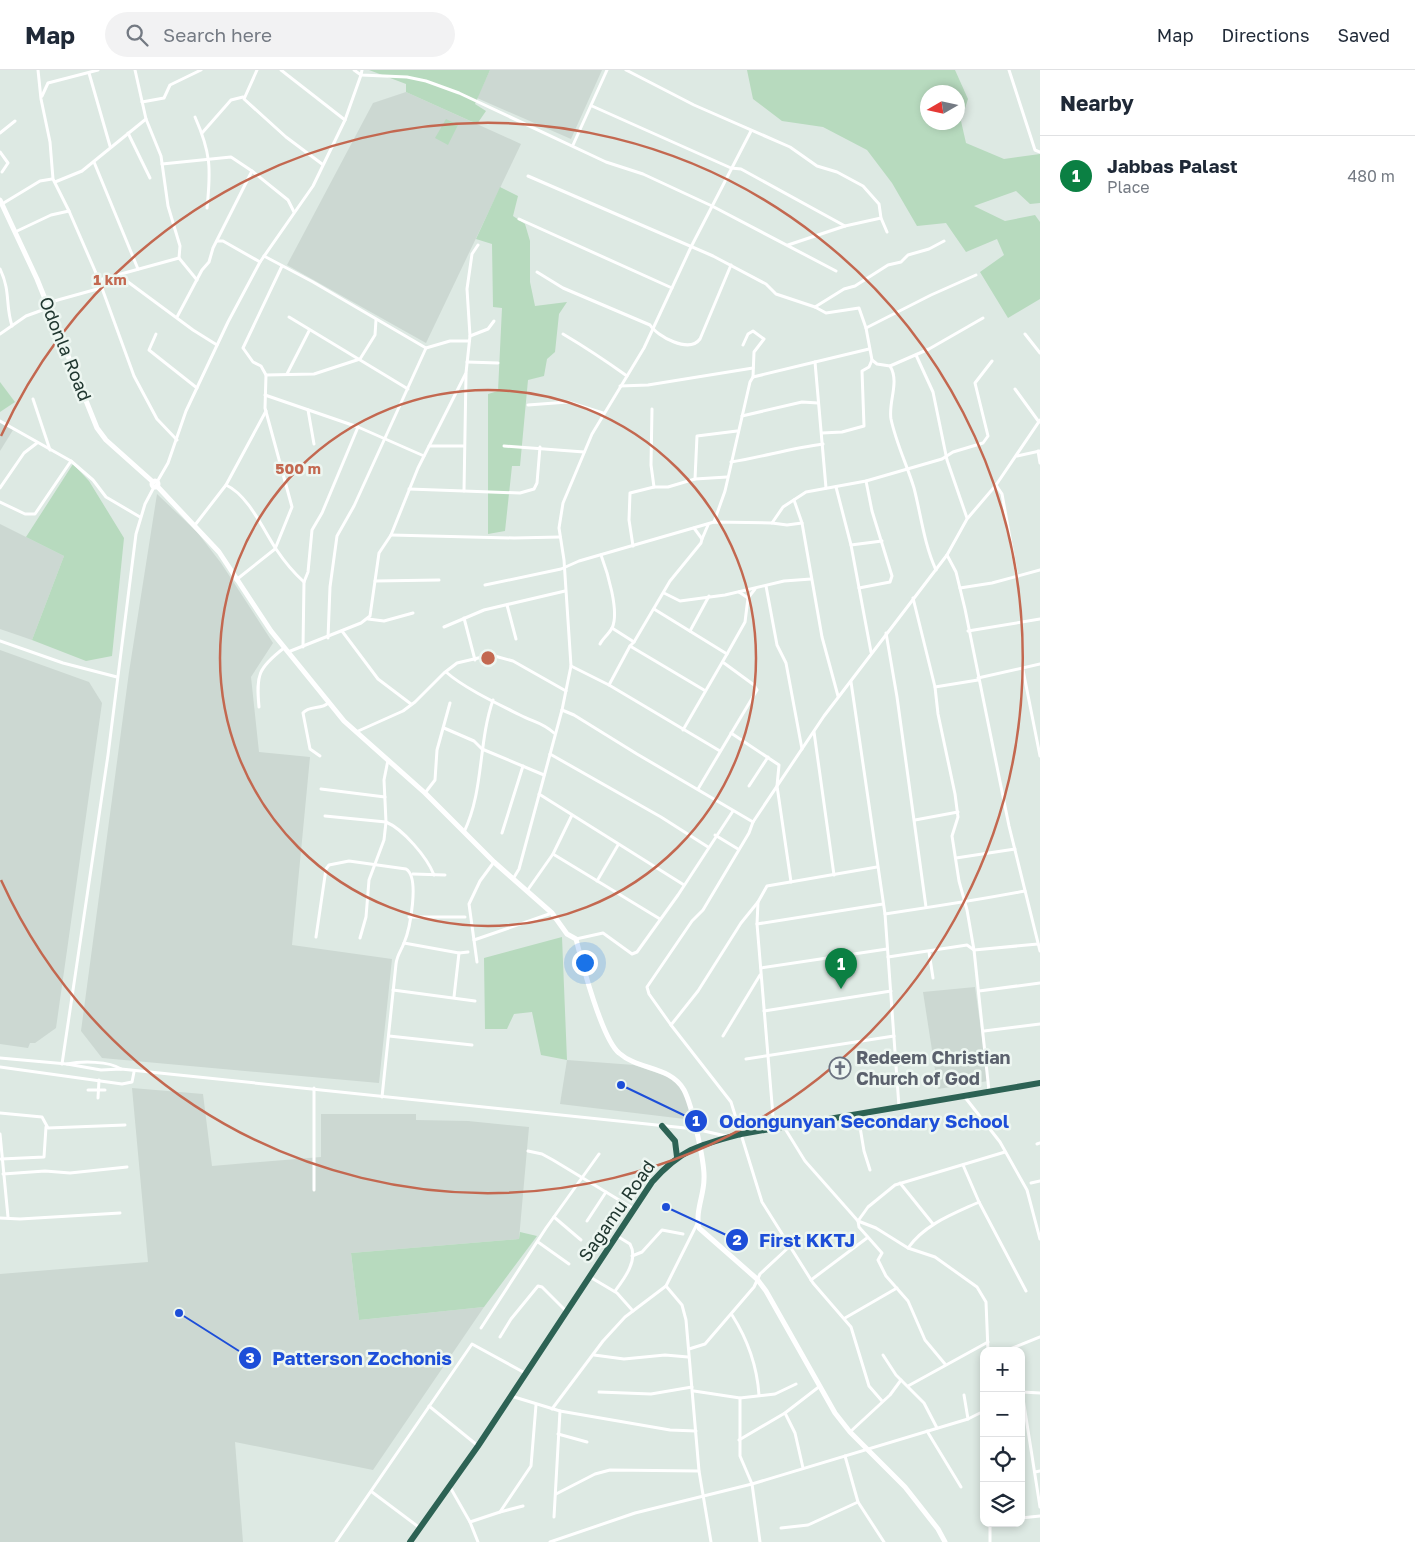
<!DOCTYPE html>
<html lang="en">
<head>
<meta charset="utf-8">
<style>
  :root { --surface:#fff; --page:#f2f2f3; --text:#1f2937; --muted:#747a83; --line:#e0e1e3; --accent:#0b8043 }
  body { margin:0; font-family:"Golos Text",sans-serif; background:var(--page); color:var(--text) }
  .controls { position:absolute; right:15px; bottom:15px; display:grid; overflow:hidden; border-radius:10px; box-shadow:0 2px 8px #0003 }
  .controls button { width:45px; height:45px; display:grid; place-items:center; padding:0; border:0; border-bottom:1px solid var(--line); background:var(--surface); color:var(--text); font:25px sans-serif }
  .compass { position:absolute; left:920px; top:15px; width:45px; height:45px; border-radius:50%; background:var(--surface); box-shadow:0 2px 8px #0003; rotate:261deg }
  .you { position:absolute; left:584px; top:892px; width:18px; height:18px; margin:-12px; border:4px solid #fff; border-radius:50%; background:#1a73e8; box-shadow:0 0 0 8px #1a73e833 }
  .badge { display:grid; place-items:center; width:32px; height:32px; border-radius:50%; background:var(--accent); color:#fff; font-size:16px; font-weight:700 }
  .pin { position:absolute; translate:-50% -41px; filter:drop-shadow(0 1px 2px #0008) }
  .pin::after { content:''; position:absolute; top:26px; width:18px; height:15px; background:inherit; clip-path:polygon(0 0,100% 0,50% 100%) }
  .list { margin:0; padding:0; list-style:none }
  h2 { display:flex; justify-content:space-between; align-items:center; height:65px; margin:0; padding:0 20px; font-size:21px }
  h2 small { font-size:16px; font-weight:400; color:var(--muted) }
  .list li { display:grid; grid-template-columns:32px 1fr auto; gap:15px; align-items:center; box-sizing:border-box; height:80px; padding:0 20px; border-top:1px solid var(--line) }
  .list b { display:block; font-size:19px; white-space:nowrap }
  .list p { margin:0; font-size:16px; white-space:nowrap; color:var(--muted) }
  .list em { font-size:16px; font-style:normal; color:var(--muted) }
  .icon { flex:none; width:28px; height:28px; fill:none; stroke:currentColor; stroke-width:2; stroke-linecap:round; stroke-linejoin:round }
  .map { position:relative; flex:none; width:1040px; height:1472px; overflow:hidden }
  header { display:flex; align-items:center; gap:30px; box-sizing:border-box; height:70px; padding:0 25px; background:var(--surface); border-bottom:1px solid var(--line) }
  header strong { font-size:24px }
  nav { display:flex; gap:28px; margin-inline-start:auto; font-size:18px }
  .search { width:350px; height:45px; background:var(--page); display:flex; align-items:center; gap:12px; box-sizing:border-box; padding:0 18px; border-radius:28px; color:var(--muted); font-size:19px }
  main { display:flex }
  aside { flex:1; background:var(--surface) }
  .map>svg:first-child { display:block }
</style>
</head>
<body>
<header>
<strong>Map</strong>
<div class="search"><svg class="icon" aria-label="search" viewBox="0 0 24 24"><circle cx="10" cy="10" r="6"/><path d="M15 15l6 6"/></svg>Search here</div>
<nav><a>Map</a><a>Directions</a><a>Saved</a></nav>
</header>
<main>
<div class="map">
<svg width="1040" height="1472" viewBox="0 0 1040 1472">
  <rect width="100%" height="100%" fill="#dde9e3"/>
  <g fill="#ccd8d2">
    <polygon points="490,0 602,0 571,69 477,28"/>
    <polygon points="406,22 521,74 426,273 287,195 373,33"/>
    <polygon points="0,353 13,360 0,381"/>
    <polygon points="157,424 197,462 221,493 273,573 251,607 259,682 310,687 292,875 392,889 379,1013 102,988 81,961 129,602"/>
    <polygon points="0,454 64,486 32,570 0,559"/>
    <polygon points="0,580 89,612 102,633 56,958 35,973 30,973 28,978 0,974"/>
    <polygon points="975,917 988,1011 938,1019 923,922"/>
    <polygon points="567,990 634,995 672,1008 685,1022 693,1050 560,1034"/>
    <polygon points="132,1018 203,1024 212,1096 321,1087 321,1044 416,1044 416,1050 468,1051 529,1057 519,1169 351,1183 359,1250 484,1237 373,1400 235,1372 243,1472 0,1472 0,1204 148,1192"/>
  </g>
  <g fill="#b7dabe" fill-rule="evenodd">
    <polygon points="369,0 490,0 475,34 486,41 477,54 406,22 406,14"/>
    <path d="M747 0H955L968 29 961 51 966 73 1004 89 1040 84V133L1030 134 1016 121 974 136 1005 151 1035 145 1040 152V229L1008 248 980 202 1004 185 997 169 966 182 946 153 917 156 892 113 867 80 823 57 782 51 753 29ZM928 22H958V52H928Z"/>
    <polygon points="446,49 458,55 448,75 435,68"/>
    <polygon points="500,117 518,126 513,146 525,154 530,171 530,212 535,236 567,232 559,244 555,282 547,289 544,306 528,310 520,396 512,396 505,461 488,464 488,324 498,321 502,238 493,237 492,174 476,169"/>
    <polygon points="0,312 15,332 0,342"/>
    <polygon points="73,394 89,411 124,468 112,586 86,591 32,570 64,486 26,467"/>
    <polygon points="562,867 567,990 541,985 532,942 514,944 507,959 485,959 484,888"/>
    <polygon points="520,1162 537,1166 484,1237 359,1250 351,1183 519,1169"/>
  </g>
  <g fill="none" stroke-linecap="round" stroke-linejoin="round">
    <g stroke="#fff" stroke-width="3">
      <polyline points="38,0 41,29 50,72 53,109 69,141 99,210 134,306 157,349 177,370"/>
      <polyline points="135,0 146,49 161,86 168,136 180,176 179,188 197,210"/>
      <polyline points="257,0 244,29 286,67 322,94"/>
      <polyline points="281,0 345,50"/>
      <polyline points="362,0 361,5 407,7 426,11 459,23 606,92 643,104 712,136 836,201"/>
      <polyline points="626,0 694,35 790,77 817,96 837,102 863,116 879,134 881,148 887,162"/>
      <polyline points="1009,0 1035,80 1040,82"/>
      <polyline points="89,3 110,76"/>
      <polyline points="42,26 48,13 98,0"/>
      <polyline points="142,32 164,28 170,15 201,0"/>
      <polyline points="592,36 731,98 741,99 845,156"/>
      <path d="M195 47C211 83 211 99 207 138"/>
      <polyline points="0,63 15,51"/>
      <polyline points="128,63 150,108"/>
      <polyline points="202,63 231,30 243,27"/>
      <polyline points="573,75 607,0"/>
      <polyline points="0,82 8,93 2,102"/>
      <polyline points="94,92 138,199"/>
      <polyline points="162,94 231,87 252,101 213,178 209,192 202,200 177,247"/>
      <polyline points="252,101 288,130 294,142"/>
      <polyline points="528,106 713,186 766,214 776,224 815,237 844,219 855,216 888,195 901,192 908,185 929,179 944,171"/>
      <polyline points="55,112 82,101 146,49"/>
      <polyline points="2,134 40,111 52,109"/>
      <polyline points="519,149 672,218"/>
      <polyline points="15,162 51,145 69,141"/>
      <polyline points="217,171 223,171 260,192"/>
      <polyline points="788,175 845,156 881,148"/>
      <polyline points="264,186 313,212 426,278 450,271 469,271"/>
      <path d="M0 199C11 222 5 234 12 256"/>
      <path d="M537 202 563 218 650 255C657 266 689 284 700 269L731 195"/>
      <polyline points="120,206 193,260 217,275"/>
      <polyline points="99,210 179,188"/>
      <polyline points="47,233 101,218"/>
      <path d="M815 237 826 243 859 238 866 258 872 290 877 294 890 296C900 312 888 332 891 349 896 373 907 395 914 418 921 445 924 474 936 500"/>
      <polyline points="289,247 408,319"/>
      <polyline points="866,258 931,225 976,205"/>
      <polyline points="0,264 26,246 48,238"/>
      <polyline points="156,264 149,280 197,318"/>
      <path d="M563 264C585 277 606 291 627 306"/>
      <polyline points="1025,264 1040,283"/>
      <polyline points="470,266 488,259 494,251"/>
      <polyline points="916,285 933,322 947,390 967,448"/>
      <polyline points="467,292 498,293"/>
      <polyline points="890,296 929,279 983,248"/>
      <polyline points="287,304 309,261"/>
      <polyline points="266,305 314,304 360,289 375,265 376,250"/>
      <polyline points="753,307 815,292"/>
      <polyline points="620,316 648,315 753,298"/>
      <polyline points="1015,319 1039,352"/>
      <polyline points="265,325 358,357 424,386"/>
      <polyline points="33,329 50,380"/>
      <polyline points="528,335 568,332 603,343"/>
      <polyline points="652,339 651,395 654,417"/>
      <polyline points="308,340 314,374"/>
      <polyline points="742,346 802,332 818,333"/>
      <polyline points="0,351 71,391 93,410 106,427 140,447"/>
      <polyline points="822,363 842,362 864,356 862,301 869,297 872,290"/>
      <polyline points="429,376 464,376"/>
      <polyline points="504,376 584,382"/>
      <polyline points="1038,381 1040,393"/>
      <polyline points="1017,386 1040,381"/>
      <path d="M731 392C762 387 792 378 823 374"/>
      <polyline points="695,409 697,366 737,361"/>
      <polyline points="157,412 168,393 186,341 228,252 260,192 313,116 345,50 361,5 354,0"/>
      <path d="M226 415C248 425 263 459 276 479 284 491 294 503 304 512"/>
      <polyline points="996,415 1002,424 1017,507"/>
      <polyline points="836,417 851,475 871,582"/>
      <polyline points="0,418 24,383 37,373"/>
      <polyline points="826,418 815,292 869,279"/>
      <polyline points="409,419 464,421 466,304"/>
      <polyline points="464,421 520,423 534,419 537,413 540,377"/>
      <polyline points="794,430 802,453 822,567 838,626"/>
      <polyline points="0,432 25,444 35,444 71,391"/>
      <polyline points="714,452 725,421 750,312 753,307 754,282 764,269 753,261 748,264 743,275"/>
      <polyline points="772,453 787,455 802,453"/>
      <polyline points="195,455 226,415 266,341"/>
      <polyline points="391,465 514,468 560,467"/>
      <polyline points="702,469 708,455"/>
      <polyline points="851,475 882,471"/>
      <polyline points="633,476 629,450 630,423 654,417 668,417 695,409 727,407"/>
      <polyline points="947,485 956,502 965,539 1009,756 1040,881"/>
      <polyline points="236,510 275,479 292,437 265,338 266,305 261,296 253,292 243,278 282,196"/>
      <polyline points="375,511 439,510"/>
      <polyline points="485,515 561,499 579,491 714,452 772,453 783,437 806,422 866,411 942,389 953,382 983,373 988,366 975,313 992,291"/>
      <polyline points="766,516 777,575 786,593 802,679"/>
      <polyline points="859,518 890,512 892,506 872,441 866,411"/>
      <polyline points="960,518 992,513 1040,500"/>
      <polyline points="739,522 748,528"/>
      <polyline points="664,523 680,531 725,525 784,511 811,509"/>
      <polyline points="913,528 935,617 938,644 955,724 958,747 952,766 959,811 967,840 974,880 989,1021"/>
      <polyline points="507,535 516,569"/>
      <polyline points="654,539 727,584 683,660"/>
      <polyline points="464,548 475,590"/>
      <polyline points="368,549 384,551 413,543"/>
      <polyline points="444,557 484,540 565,521"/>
      <polyline points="612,558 634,572"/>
      <polyline points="342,561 378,609 411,634"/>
      <polyline points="690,561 709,526"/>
      <polyline points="968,561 1040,549"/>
      <polyline points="886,563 897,627 926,837"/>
      <polyline points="328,568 330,517 337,466 354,436 426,278"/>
      <polyline points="0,571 63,593 117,607"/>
      <path d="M600 574C603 568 609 564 612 558 620 542 607 501 601 485"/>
      <polyline points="630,576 704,620"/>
      <polyline points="303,577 304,512 308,502 312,460 322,443 358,357"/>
      <polyline points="288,582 361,553 370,546 379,483 391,465 418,398 466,303 470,266 467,219 472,184 478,175"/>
      <polyline points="727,584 745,552 748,528 755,519"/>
      <polyline points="571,596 609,615 720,681"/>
      <polyline points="1023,600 1040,686"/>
      <path d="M446 602C464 618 498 634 520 645 533 652 542 652 554 663"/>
      <polyline points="978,608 1040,594"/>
      <polyline points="851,612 885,844 899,1037"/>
      <polyline points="609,615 630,576 634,572 670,511 701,473 702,469 694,458"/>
      <polyline points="935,617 978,610"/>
      <path d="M259 637C256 605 258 598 284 578"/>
      <polyline points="562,640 574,645 637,684 753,752"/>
      <polyline points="444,658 474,671 482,679 544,705"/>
      <polyline points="356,662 403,641 415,632 444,603 457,593 491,585 513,591 566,621"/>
      <polyline points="814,662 834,805"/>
      <polyline points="731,663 779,695 777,716 791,812"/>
      <polyline points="550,684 661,747 708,777"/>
      <path d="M320 686 310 679 303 643C309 635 322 640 328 633"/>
      <polyline points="749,716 768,687"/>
      <polyline points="321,719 385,727"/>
      <polyline points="698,719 757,620 754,615 724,593"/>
      <polyline points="425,723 435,710 437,680 450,633"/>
      <polyline points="539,724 684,815"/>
      <path d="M325 746 386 752C403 759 427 787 434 805"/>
      <polyline points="915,750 958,742"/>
      <path d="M464 762C484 721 478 673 493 630"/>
      <polyline points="502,763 523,696"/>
      <polyline points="715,765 738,779"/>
      <polyline points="553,784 660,849"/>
      <polyline points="956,788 1015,779"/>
      <polyline points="413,804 445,805"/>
      <polyline points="513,809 519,799 562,640 571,596 564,490 559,458 563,433 592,364 644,278 691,177 751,61"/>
      <polyline points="597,811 618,775"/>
      <polyline points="527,821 553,784 572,745"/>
      <path d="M885 844C932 837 978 830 1025 821"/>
      <polyline points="409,847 465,847"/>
      <polyline points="757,854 883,834"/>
      <path d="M316 867 326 799 329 795 349 791 406 799C420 807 410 859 404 873 401 881 397 885 396 894L382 1027"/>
      <polyline points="360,868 366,847 369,810 384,770 386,752 384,710 388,690"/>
      <polyline points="576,869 603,863 632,884 637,882 678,825 733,741"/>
      <polyline points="474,870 552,843"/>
      <polyline points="404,873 459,883 468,882"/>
      <polyline points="929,882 933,908"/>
      <polyline points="888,887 967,875 974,880 1038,874"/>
      <polyline points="477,892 469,834 480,811 494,792"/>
      <polyline points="761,898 887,879"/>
      <polyline points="393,920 475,931"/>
      <polyline points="979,921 1040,913"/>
      <polyline points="454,927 459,883"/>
      <polyline points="764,941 891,921"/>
      <polyline points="671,955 698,921 741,853 758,832"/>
      <polyline points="984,961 1040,954"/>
      <polyline points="389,966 472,975"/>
      <polyline points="723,966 760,905"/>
      <polyline points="0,988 67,994 101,1000 121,999 695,1059 726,1066"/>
      <polyline points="746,989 894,966"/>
      <polyline points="62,994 108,685 136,464 145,434 154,417"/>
      <path d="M67 994C82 991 109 991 121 999"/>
      <polyline points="0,997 122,1014 132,1012 134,1002"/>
      <polyline points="314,1018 314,1120"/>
      <polyline points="88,1020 105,1020"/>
      <polyline points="964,1026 1000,1072 1027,1120 1040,1169"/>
      <polyline points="98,1028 99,1010"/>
      <polyline points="0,1043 42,1047 48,1058 125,1055"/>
      <polyline points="858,1045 864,1081 870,1100"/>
      <polyline points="784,1057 805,1091 858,1151 876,1158 908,1178 935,1187 977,1217 986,1232 988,1281"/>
      <polyline points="774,1058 757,854 758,832 767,816 877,797"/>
      <polyline points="0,1064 8,1147"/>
      <polyline points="1037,1074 1040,1073"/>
      <polyline points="528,1081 542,1084 553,1090 634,1139"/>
      <polyline points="1,1089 44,1087 46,1057"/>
      <polyline points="963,1095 979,1132 1026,1221"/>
      <polyline points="3,1104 45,1101 70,1103 127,1097"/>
      <polyline points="900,1113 933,1154"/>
      <polyline points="1031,1113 1040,1111"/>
      <polyline points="554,1147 581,1170"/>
      <polyline points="0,1148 20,1149 120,1143"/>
      <polyline points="587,1151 606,1122"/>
      <polyline points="538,1172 569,1194"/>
      <path d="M908 1178C925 1154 953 1144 979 1132"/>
      <polyline points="632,1186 642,1182 662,1160 683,1164"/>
      <polyline points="590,1207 617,1223 633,1241"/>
      <polyline points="811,1210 867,1168"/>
      <polyline points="666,1216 682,1235 686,1250 699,1401 711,1472"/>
      <path d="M615 1221C624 1209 639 1190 630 1174L617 1166"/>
      <path d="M732 1245C748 1270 757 1295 759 1325"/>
      <polyline points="845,1248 897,1218"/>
      <polyline points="481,1258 546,1158 599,1084"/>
      <polyline points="500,1267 511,1249 538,1216 542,1217 566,1241"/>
      <polyline points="689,1279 705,1274 754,1217 760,1204 789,1177"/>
      <polyline points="1005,1281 1040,1267"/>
      <polyline points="594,1285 624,1289 665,1285 688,1287"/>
      <polyline points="883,1285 896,1305 924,1333 937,1358"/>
      <polyline points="945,1294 925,1270 908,1231 886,1206 878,1190 882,1183 859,1157 858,1151 868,1137 895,1115 1005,1082"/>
      <polyline points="908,1316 988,1272"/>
      <polyline points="694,1321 740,1328 775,1324 796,1314"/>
      <polyline points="599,1322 651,1324 692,1317"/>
      <polyline points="1022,1322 1040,1437"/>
      <polyline points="1022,1322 1040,1323"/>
      <polyline points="964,1325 968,1349"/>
      <polyline points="511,1326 560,1341 554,1447"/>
      <polyline points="740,1328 740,1386 752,1414 760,1472"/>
      <polyline points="882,1331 869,1316 851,1257 813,1213 762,1132 731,1032 671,955 649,924 647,917 692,851 703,840 749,763 753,752 824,646 947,485 967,449 996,415 1040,350"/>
      <polyline points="429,1336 477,1375"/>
      <polyline points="552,1339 603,1271 625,1247 666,1216 697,1154"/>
      <polyline points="560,1341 670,1360 696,1361"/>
      <polyline points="785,1343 795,1363 803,1398"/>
      <polyline points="927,1361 961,1417"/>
      <polyline points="850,1362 890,1325 901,1310"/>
      <polyline points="558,1364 587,1372"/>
      <polyline points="739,1370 785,1343 820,1316"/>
      <polyline points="845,1386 858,1432 884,1472"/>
      <polyline points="1035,1402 1040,1401"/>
      <polyline points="450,1417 470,1452 478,1472"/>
      <polyline points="372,1422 420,1458"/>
      <polyline points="556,1424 595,1404 610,1400 699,1401"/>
      <polyline points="500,1442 523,1436"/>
      <polyline points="1021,1448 1040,1446"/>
      <polyline points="470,1452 500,1442 531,1396 536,1335"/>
      <polyline points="990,1453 990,1472"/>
      <polyline points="781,1458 808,1455 858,1432"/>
      <polyline points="336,1472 472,1274 525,1303"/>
      <polyline points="550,1472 635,1443 752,1414 968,1349 984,1341"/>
    </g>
    <g stroke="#fff" stroke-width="5">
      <polyline points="0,130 37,209 97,358 106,370 153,412"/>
      <circle cx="155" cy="414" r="3"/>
      <path d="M157 416 219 482 271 561 344 651 425 723 494 792 552 843 567 864 576 869C582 893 602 969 619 983 638 1000 671 996 684 1020 692 1035 705 1093 704 1109 704 1125 695 1142 699 1158L757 1209 766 1221 835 1343 850 1362 905 1417 938 1459 945 1472"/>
    </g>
    <g stroke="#2d6254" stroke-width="6">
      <polyline points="662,1056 675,1071 677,1087"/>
      <path d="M410 1472 478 1376 652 1112C681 1079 699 1075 741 1064L1040 1013"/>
    </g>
  </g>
  <g fill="none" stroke="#c36850" stroke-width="2.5">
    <circle cx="488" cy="588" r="268"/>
    <path d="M1 366A535 535 0 1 1 1 810"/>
  </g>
  <defs>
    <g id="church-ring" transform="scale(1.125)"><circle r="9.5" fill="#edf6f1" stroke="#6b7280" stroke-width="1.5"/><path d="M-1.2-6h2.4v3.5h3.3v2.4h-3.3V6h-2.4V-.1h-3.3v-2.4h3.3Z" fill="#6b7280"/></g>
  </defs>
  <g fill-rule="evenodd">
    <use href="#church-ring" x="840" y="998"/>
  </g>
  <g text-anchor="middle" stroke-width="5" stroke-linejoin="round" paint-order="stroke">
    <g font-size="18" fill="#203730" stroke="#edf6f1">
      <text transform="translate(65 279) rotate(68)" y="6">Odonla Road</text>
      <text transform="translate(617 1141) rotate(-55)" y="6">Sagamu Road</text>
    </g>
    <g font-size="18" font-weight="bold" fill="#5b616d" stroke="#edf6f1" text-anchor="start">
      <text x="856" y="994">Redeem Christian<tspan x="856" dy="21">Church of God</tspan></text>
    </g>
  </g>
  <circle cx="488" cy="588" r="8" fill="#c36850" stroke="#edf6f1" stroke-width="2.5"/>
  <g font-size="15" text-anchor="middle" font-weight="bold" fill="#c36850" stroke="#edf6f1" stroke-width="5" stroke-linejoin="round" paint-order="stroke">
    <text x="110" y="215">1 km</text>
    <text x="298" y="404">500 m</text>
  </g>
  <path fill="none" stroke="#1d4ed8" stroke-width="2" d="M621 1015L696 1051M666 1137L737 1170M179 1243L250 1288"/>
  <g fill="#1d4ed8" stroke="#edf6f1" stroke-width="2">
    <circle cx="621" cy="1015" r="5"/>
    <circle cx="666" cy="1137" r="5"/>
    <circle cx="179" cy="1243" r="5"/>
    <circle cx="696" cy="1051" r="12"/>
    <circle cx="737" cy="1170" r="12"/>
    <circle cx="250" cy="1288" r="12"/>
  </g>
  <g font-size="15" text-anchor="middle" font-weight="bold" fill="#fff">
    <text x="696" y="1056">1</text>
    <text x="737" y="1175">2</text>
    <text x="250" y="1293">3</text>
  </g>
  <g font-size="19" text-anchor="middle" font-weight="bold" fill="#1d4ed8" stroke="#edf6f1" stroke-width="5" stroke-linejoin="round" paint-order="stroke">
    <text x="864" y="1058">Odongunyan Secondary School</text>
    <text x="807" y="1177">First KKTJ</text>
    <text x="362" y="1295">Patterson Zochonis</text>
  </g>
</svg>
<div class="controls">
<button>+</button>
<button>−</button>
<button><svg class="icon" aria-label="locate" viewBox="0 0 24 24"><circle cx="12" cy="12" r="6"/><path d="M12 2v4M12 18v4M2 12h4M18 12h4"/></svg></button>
<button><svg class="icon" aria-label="layers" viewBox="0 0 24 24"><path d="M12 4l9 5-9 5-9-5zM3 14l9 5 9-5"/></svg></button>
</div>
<svg class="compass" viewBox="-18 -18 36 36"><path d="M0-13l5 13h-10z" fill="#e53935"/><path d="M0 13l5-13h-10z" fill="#747a83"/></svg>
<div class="you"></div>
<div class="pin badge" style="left:841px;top:919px">1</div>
</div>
<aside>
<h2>Nearby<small></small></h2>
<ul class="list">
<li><span class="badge">1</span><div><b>Jabbas Palast</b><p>Place</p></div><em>480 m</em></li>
</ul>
</aside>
</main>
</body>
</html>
